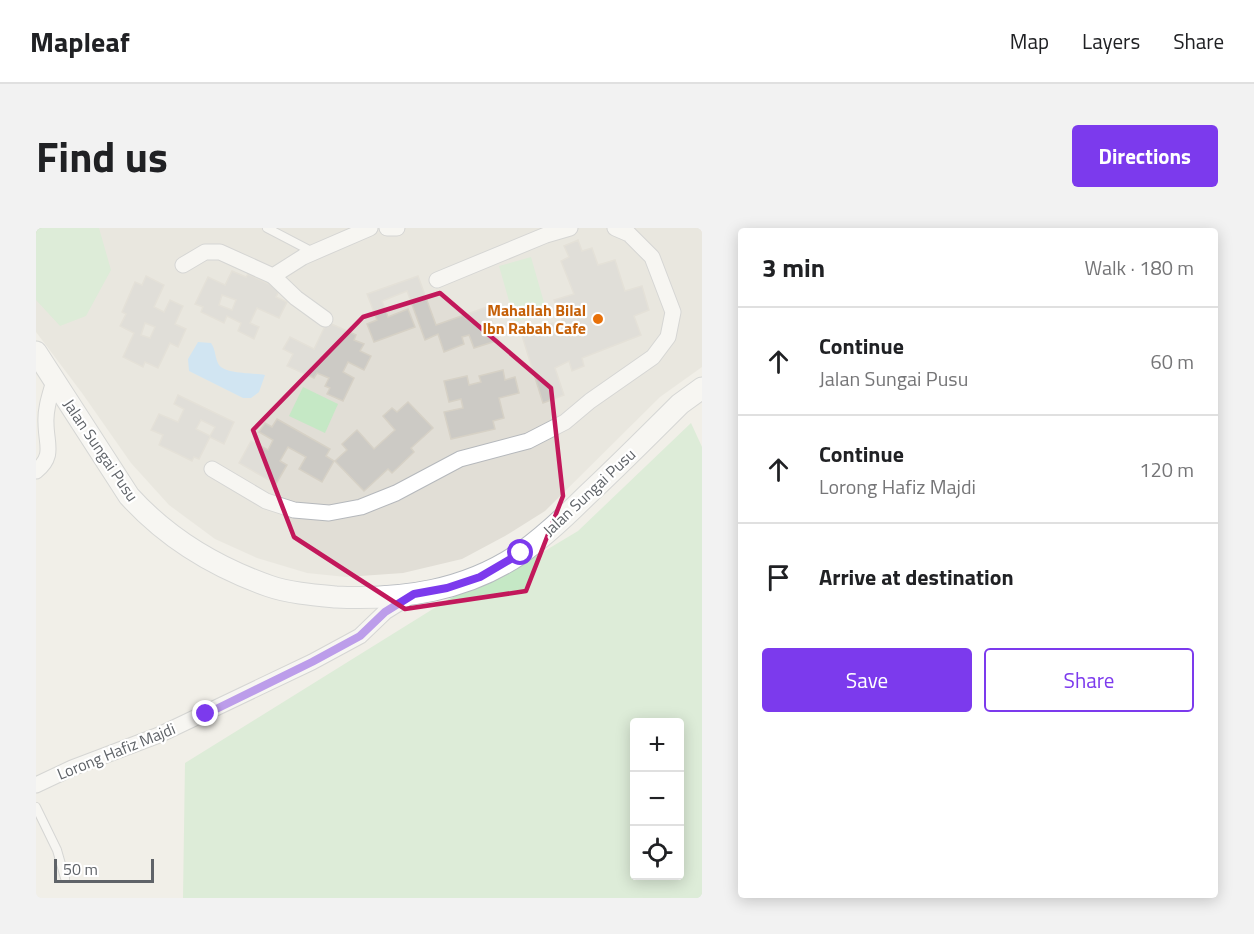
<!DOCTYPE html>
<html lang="en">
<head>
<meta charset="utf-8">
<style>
  :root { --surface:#fff; --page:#f2f2f2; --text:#202124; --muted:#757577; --line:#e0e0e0; --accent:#7c3aed }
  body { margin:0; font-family:"Titillium Web",sans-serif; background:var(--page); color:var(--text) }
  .controls { position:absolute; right:18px; bottom:18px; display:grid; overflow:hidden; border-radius:6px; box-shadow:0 3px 15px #0003 }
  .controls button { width:54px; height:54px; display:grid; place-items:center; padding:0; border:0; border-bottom:2px solid var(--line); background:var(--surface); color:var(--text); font:30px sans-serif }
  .scale { position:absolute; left:18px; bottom:15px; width:100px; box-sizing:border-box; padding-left:6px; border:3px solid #5f6368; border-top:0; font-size:16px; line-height:21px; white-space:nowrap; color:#5f6368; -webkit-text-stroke:4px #fff; paint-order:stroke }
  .stop { position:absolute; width:18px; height:18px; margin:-14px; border:4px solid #7c3aed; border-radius:50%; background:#fff }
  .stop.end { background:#7c3aed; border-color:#fff; box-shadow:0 2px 6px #0008 }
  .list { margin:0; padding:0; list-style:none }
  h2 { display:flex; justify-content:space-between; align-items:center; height:78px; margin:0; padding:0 24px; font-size:26px }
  h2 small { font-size:20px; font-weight:400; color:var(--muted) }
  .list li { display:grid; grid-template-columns:39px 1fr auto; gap:18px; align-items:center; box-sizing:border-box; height:108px; padding:0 24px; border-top:2px solid var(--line) }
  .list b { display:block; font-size:22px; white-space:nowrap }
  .list p { margin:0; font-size:20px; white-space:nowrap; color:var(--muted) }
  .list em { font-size:20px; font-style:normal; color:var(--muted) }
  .actions { display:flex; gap:12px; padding:18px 24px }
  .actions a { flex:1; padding:14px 0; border:2px solid var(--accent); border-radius:6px; text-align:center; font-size:21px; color:var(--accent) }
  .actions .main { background:var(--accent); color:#fff }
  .icon { flex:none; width:33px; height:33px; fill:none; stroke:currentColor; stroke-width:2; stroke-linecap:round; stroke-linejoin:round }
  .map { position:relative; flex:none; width:666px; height:670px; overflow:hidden; border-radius:6px }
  header { display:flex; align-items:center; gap:36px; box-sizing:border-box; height:84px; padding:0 30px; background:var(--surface); border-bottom:2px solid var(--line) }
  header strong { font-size:28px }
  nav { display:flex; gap:33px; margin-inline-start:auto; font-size:21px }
  .intro { display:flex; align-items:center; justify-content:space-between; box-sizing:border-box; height:144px; padding:0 36px }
  h1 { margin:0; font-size:42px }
  .button { padding:15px 27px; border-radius:6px; background:var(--accent); color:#fff; font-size:21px; font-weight:700 }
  main { display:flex; gap:36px; padding:0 36px }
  aside { flex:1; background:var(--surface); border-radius:6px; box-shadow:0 3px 15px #0003 }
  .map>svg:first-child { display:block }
</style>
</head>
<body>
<header>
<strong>Mapleaf</strong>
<nav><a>Map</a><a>Layers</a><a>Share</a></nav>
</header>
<div class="intro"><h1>Find us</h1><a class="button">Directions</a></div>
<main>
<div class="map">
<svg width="666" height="670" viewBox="0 0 666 670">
  <rect width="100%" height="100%" fill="#f1efe8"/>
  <polygon fill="#e1ded6" points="0,0 666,0 666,139 624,169 509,283 469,308 426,331 367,345 310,349 271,345 221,330 179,311 133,277 95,235 46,165 0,104"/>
  <g fill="#c5e8c5" fill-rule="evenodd">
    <polygon points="0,0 63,0 75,42 50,88 24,98 0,72"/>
    <polygon points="495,29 511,85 479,94 463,38"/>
    <polygon points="267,159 302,176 289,205 253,188"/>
    <path d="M655 195 666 219V670H147L149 535 413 371 482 339 542 303ZM598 494H644V648H598Z"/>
  </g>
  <path fill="#aadaff" d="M162 114 175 115C180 122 179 131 183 137 189 146 219 145 229 147L223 164 215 170H207L153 143 152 131Z"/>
  <g fill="#cccac5" stroke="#d6d1c6" stroke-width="1.5" fill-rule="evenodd">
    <polygon points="542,12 546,23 556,20 562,37 579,32 589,63 606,58 613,82 598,88 605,107 546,130 548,138 536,143 533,133 519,140 528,167 507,175 486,108 517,95 524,106 531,105 518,72 538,66 525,33 533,29 528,18"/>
    <path d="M196 43 210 49 212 46 244 61 240 69 251 74 243 90 221 80 214 95 223 99 218 111 202 103 205 95 191 88 188 95 165 84 167 79 159 76 172 49 189 57ZM186 67 200 72 196 82 183 77Z"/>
    <path d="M110 48 128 57 118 79 128 84 134 72 147 78 139 96 150 101 142 119 134 115 122 140 109 134 107 139 87 129 98 105 84 98 90 86 86 84 99 54 106 57ZM109 95 119 99 114 110 105 107Z"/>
    <polygon points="382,48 400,97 451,79 463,112 438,120 433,107 426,109 428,116 408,124 402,106 389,112 371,63 346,73 352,89 372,81 379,99 338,114 331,96 341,92 331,66"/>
    <polygon points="291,94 320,107 318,112 328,116 324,123 335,128 328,142 312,134 307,144 318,150 307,173 291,166 294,160 289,158 293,150 281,145 278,150 251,138 257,126 247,121 254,109 278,121"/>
    <polygon points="467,142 469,152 479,149 483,165 463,170 468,190 457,193 459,201 415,211 408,184 427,180 425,171 413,174 408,153 431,148 433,157 445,154 443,148"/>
    <path d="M142 167 198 194 188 216 174 209 163 231 158 229 156 233 123 217 127 207 115 202 123 186 142 194 148 181 138 176ZM165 192 179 199 174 208 160 201Z"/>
    <polygon points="372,174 397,200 375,220 378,224 356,245 352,241 328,263 299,233 311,222 306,216 321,202 338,221 359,202 347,188 356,180 361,184"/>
    <polygon points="241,191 294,221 290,228 298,233 286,254 263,241 270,229 252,219 244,233 251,237 240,256 203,235 215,213 232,222 237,212 223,204 229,195 236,199"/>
  </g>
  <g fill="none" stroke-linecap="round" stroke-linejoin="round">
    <g stroke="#b5b8bc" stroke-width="10">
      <g id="lane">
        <polyline points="231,0 277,24"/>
        <polyline points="0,579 21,622 29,650"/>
      </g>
    </g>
    <g stroke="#b5b8bc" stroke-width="17">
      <g id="street">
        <polyline points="351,0 361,0"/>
        <polyline points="147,37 169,24 184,24 237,48 267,29 334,0"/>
        <polyline points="237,48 260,70 289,91"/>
        <polyline points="401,52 510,7 534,0"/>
        <polyline points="176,241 230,273 258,282 293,285 325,279 360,265 424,231 492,213 529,194 554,173 617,129 632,109 637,84 616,29 593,6 579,0"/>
        <path d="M0 243C19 228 10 216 10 195 9 181 14 167 18 153"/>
        <polyline points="0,557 36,540 123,507 276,434 324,408 349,384 373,369"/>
      </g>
    </g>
    <g stroke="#b6babf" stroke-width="23">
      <path id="secondary" d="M0 124 93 268C131 310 179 339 233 358 253 365 278 367 300 369 366 372 430 363 485 325 509 308 530 288 550 268 582 238 613 207 644 176L666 160"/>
    </g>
    <use href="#lane" stroke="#fff" stroke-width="8"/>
    <use href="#street" stroke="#fff" stroke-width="15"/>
    <use href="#secondary" stroke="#fff" stroke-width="21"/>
  </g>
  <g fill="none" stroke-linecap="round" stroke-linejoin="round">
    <polyline stroke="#7c3aed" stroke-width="8" points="170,486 276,434 324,408 349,384 378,366 411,360 444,349 485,325"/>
  </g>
  <path d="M0 0H666V670H0ZM404 65 515 160 527 268 490 363 369 381 258 309 217 202 327 89Z" fill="#f1efe8" fill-opacity=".55" fill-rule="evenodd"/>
  <path fill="none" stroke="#c2185b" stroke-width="4.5" stroke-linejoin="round" d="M404 65 515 160 527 268 490 363 369 381 258 309 217 202 327 89Z"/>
  <circle fill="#e8710a" stroke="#fff" stroke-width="2" cx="562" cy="91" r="6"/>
  <g text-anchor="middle" stroke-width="4.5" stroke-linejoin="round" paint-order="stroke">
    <g font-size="16" font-weight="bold" fill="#c56008" stroke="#fff" text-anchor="end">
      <text x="550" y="88">Mahallah Bilal<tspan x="550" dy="18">Ibn Rabah Cafe</tspan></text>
    </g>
    <g font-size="16" fill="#5f6368" stroke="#fff">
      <text transform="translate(65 222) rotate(56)" y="6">Jalan Sungai Pusu</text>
      <text transform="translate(553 264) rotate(-43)" y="6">Jalan Sungai Pusu</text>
      <text transform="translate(80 523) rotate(-22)" y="6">Lorong Hafiz Majdi</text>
    </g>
  </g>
</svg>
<div class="controls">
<button>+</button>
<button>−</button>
<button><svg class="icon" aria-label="locate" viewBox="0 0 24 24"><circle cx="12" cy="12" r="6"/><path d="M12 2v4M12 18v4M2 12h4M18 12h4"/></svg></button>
</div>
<div class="scale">50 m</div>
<div class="stop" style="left:485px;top:325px"></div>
<div class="stop end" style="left:170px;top:486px"></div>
</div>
<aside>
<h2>3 min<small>Walk · 180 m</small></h2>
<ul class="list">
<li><svg class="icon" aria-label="ahead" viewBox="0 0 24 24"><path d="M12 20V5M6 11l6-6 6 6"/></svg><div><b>Continue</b><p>Jalan Sungai Pusu</p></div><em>60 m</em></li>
<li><svg class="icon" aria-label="ahead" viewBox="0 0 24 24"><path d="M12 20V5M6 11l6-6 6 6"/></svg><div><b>Continue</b><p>Lorong Hafiz Majdi</p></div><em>120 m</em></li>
<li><svg class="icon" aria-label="arrive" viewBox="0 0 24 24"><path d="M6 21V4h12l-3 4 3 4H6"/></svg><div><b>Arrive at destination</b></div></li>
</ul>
<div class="actions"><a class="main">Save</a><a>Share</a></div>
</aside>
</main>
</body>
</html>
